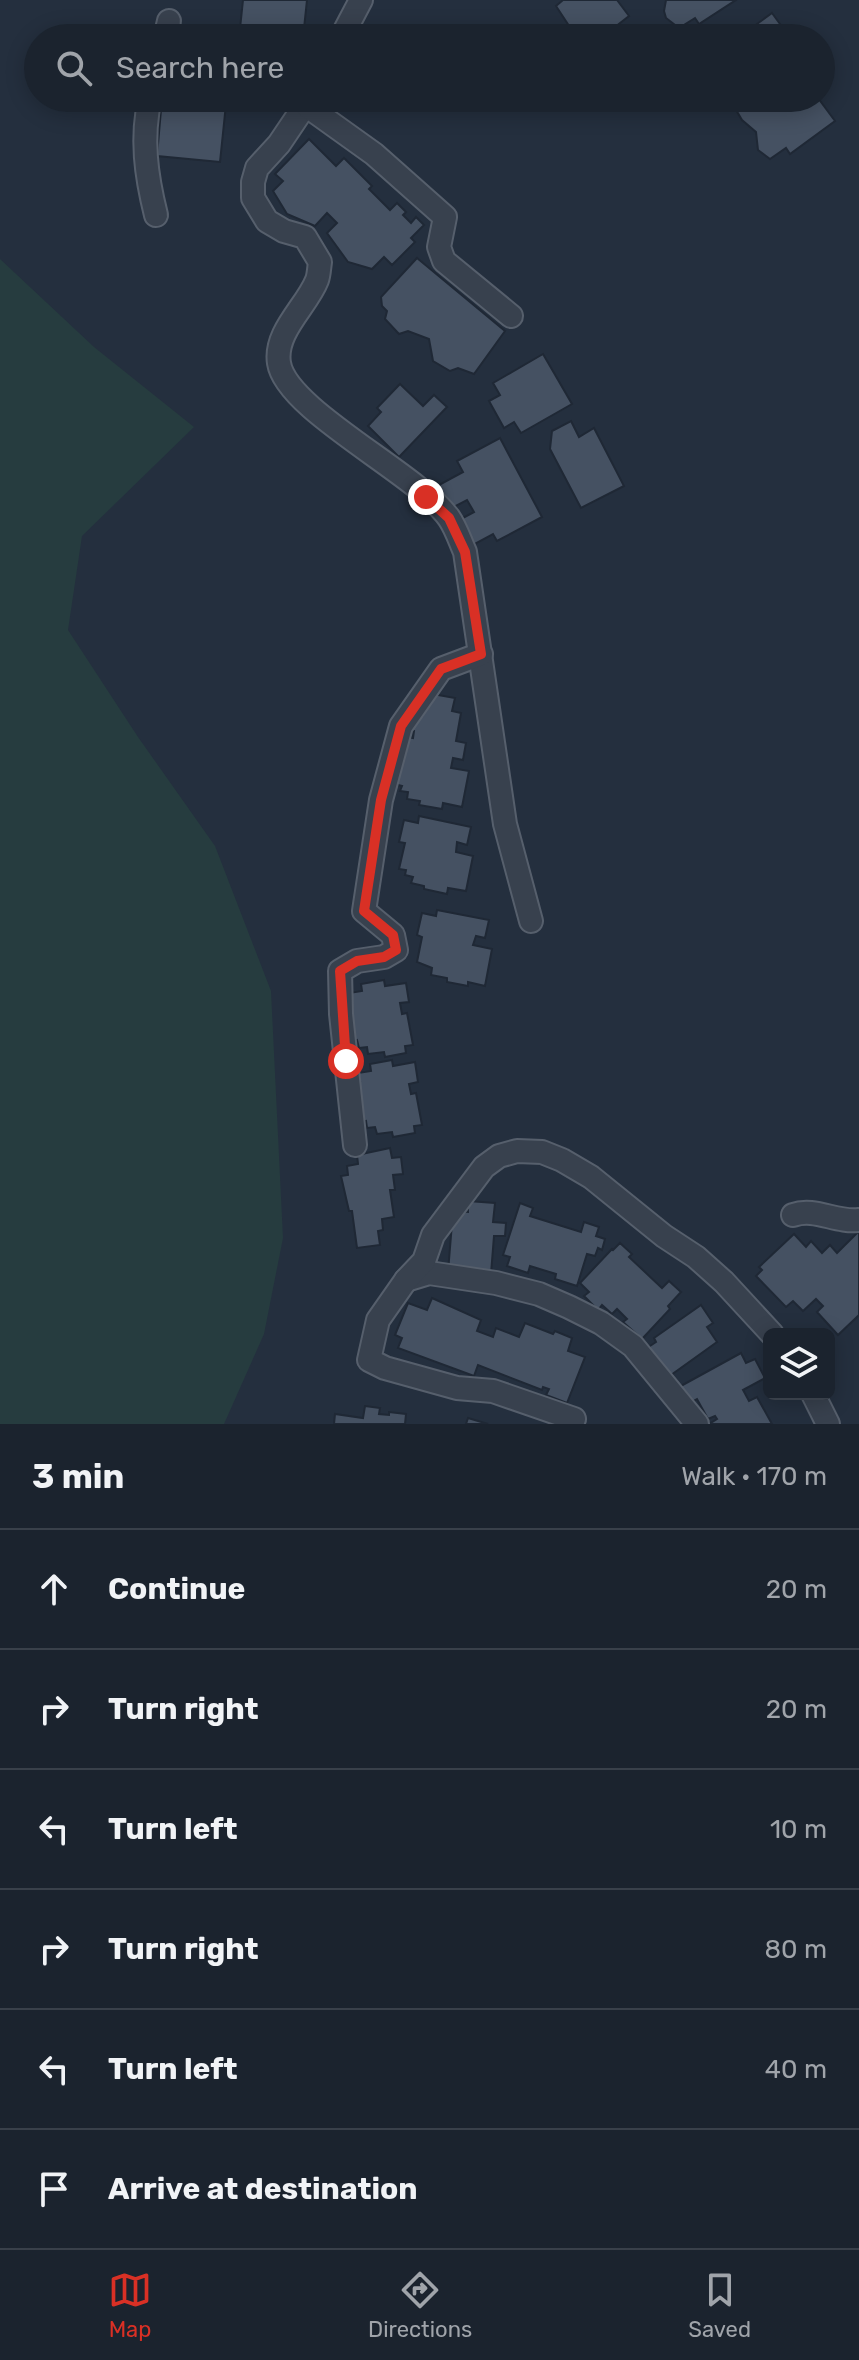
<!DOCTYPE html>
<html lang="en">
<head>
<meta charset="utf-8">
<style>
  :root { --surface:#1b232e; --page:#242b36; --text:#f1f3f6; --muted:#a0a4aa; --line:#39404a; --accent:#d93025 }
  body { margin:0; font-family:Rubik,sans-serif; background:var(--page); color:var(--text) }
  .controls { position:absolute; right:24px; bottom:24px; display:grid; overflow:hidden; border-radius:12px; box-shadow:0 4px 20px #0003 }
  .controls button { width:72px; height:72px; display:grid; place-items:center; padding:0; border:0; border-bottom:2px solid var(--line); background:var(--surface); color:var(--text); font:40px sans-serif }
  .stop { position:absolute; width:24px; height:24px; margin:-18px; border:6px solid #d93025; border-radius:50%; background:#fff }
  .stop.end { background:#d93025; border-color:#fff; box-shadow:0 2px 8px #0008 }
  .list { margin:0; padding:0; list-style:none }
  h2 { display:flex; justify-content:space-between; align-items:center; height:104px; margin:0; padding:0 32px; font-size:34px }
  h2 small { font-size:26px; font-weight:400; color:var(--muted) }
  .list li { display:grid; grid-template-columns:52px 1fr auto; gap:24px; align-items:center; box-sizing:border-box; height:120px; padding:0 32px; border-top:2px solid var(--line) }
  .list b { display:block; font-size:30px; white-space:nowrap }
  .list em { font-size:26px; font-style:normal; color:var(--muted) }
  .icon { flex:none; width:44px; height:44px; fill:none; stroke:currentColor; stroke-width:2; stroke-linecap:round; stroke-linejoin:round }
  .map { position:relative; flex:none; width:859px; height:1424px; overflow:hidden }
  .search { position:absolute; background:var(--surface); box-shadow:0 4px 20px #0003; left:24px; right:24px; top:24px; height:88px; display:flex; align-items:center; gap:20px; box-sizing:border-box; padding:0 28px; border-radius:44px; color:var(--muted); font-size:30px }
  .sheet { height:824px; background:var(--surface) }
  nav { display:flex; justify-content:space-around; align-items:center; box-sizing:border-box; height:112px; border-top:2px solid var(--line); background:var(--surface); font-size:22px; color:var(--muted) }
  nav a { display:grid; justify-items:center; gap:4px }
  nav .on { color:var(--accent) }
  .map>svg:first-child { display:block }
</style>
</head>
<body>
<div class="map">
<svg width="859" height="1424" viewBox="0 0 859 1424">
  <rect width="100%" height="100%" fill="#242f3e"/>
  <polygon fill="#263c3f" points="0,259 94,347 194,427 82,536 68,630 138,737 215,846 271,991 283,1238 264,1334 224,1424 0,1424"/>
  <g fill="#455162" stroke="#1f2835" stroke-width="2">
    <polygon points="243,0 307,0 303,38 239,38"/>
    <polygon points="563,0 617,0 629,16 601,38 577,38 556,6"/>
    <polygon points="666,0 736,0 699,24 695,18 679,28 666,18 664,11"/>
    <polygon points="772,13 788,35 784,38 738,38"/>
    <polygon points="639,29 652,38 634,38"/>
    <polygon points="162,98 226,104 220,162 157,156"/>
    <polygon points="203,98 259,98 259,103"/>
    <polygon points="729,98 818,98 835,121 790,154 786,148 770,159 758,150 756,132 742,120"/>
    <polygon points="309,139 336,166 344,158 372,186 369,189 390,210 397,203 406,212 403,215 411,223 416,217 424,225 411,238 415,242 392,265 384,257 372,269 348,262 327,233 337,223 327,213 315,226 287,214 273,191 283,181 275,174"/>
    <polygon points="417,258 505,331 474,374 458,368 450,371 433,361 429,339 408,331 399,334 385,319 387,311 382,306 381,297"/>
    <polygon points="543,354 572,404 521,433 514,422 504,428 489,401 500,395 493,383"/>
    <polygon points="400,384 423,406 434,395 447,407 399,457 368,426 381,412 377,408"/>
    <polygon points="571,421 579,437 594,428 624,486 581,508 550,449 552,431"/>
    <polygon points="500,438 542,517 497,541 493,534 473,545 459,520 474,512 467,500 450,509 441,501 437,486 463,472 457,461"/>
    <polygon points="427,693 455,698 452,711 461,713 456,741 466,743 463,760 453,758 451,768 469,771 462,807 443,803 442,809 419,805 420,801 407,799 408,792 400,791 402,786 394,784 403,736 413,738 414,731 411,730 414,713 423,715"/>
    <polygon points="419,816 471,827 467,845 457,842 456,852 473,856 466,891 448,888 447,894 424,889 424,886 411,883 413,877 405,875 406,870 399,869 405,843 399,842 404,820 418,823"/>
    <polygon points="437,910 489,920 485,938 476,936 473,945 492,949 485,986 468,982 468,986 447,982 447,978 431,975 432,968 417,962 422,937 417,935 422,913 436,916"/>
    <polygon points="384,980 385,986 406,983 409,1002 400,1003 402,1014 407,1013 413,1045 405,1046 406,1053 385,1057 384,1052 368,1054 367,1047 359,1048 357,1040 350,1042 349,993 362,991 361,984"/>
    <polygon points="392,1060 393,1066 415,1062 418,1082 409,1084 411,1094 416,1093 422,1125 414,1126 415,1133 393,1137 392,1132 377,1134 375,1127 367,1128 366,1121 359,1122 352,1082 360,1081 358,1073 371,1071 370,1064"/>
    <polygon points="390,1148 392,1158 401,1157 403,1174 393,1175 395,1190 390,1190 394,1217 382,1219 383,1230 378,1231 380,1245 357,1248 352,1211 349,1211 341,1176 348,1175 347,1166 358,1164 357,1155"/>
    <polygon points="468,1201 495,1203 493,1222 506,1223 505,1236 494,1236 491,1274 448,1272 453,1211 468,1212"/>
    <polygon points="520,1203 533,1208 530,1216 581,1232 584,1222 599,1227 596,1236 605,1239 602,1250 598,1248 595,1256 587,1254 577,1286 555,1279 556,1274 530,1266 528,1273 507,1266 510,1257 503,1255"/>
    <polygon points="859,1231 859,1315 838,1335 817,1312 823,1306 816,1299 803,1311 793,1301 786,1307 756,1276 762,1270 759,1267 794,1234 806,1247 811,1241 822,1253 830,1245 837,1253"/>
    <polygon points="620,1243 632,1254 629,1257 662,1288 669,1281 681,1292 668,1306 670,1309 642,1339 623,1322 627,1319 617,1309 612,1314 602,1305 598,1310 584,1296 589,1292 580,1283 612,1249 613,1250"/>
    <polygon points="432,1298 481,1320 477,1331 493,1337 496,1328 519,1337 525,1323 553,1334 555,1331 572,1338 568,1351 585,1357 567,1403 546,1395 549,1389 543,1387 542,1390 478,1365 474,1376 398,1348 402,1338 395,1335 408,1303 427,1310"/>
    <polygon points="701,1305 713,1323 707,1327 717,1342 664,1380 647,1348 656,1342 654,1338"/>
    <polygon points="741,1353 746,1363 755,1359 765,1378 743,1390 749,1401 757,1397 772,1424 709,1424 717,1419 715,1416 708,1419 697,1399 688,1404 679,1387"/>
    <polygon points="365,1406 380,1408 379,1414 389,1415 389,1412 406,1414 405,1424 334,1424 335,1414 363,1418"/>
    <polygon points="468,1418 488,1424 466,1424"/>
  </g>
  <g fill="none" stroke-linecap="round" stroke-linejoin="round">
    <g stroke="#565f6c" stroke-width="26">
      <g id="minor">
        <polyline points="165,38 169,21"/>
        <polyline points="341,38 361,0"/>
        <path d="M150 98C141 138 146 175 156 215"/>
        <path d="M310 98 279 144 257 168 253 182V198L267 221 284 231 305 237 320 262C319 268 319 275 317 280 307 306 274 332 279 363 286 410 418 474 449 518 456 528 460 541 465 552L505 824 531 921"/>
        <polyline points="307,106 374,154 445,217 439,247 444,261 511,316"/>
        <polyline points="355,1145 341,1014 340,971 357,961 384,957 396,950 393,935 364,911 381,800 401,726 441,669 481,654"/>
        <path d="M793 1215C815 1207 836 1223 859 1220"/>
        <polyline points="406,1280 429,1273 496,1283 539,1294 569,1307 601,1323 633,1346 697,1424"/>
        <polyline points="813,1394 828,1424"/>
        <polyline points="571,1424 574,1419 493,1391 457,1388 385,1368 369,1360 378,1320 406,1280 424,1261 433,1235 484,1167 499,1156 517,1151 542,1152 562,1160 591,1177 664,1236 696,1257 724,1282 772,1334"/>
      </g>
    </g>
    <use href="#minor" stroke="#38414e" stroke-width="22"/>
  </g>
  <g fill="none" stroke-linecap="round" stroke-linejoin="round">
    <polyline stroke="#d93025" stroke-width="10" points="346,1061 340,971 357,961 384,957 396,950 393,935 364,911 381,800 401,726 441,669 481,654 465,552 449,518 426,497"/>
  </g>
</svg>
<div class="controls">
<button><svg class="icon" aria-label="layers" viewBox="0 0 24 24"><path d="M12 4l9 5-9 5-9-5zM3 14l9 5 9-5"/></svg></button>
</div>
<div class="stop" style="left:346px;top:1061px"></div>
<div class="stop end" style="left:426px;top:497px"></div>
<div class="search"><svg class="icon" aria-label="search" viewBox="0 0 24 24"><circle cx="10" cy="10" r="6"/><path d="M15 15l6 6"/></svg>Search here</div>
</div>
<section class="sheet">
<h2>3 min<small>Walk · 170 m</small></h2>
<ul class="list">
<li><svg class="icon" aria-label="ahead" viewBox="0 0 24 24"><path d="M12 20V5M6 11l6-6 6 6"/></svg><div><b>Continue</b></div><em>20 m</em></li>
<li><svg class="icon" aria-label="right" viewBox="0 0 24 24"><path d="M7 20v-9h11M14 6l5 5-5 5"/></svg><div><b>Turn right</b></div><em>20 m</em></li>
<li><svg class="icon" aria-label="left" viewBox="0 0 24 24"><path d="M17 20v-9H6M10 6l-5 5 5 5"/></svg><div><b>Turn left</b></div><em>10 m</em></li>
<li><svg class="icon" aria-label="right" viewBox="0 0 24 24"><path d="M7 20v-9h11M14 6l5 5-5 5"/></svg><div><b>Turn right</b></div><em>80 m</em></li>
<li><svg class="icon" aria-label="left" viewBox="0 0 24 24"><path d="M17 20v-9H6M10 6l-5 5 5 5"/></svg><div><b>Turn left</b></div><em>40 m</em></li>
<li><svg class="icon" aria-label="arrive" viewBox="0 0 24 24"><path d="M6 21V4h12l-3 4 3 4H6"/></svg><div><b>Arrive at destination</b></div></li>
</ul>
</section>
<nav>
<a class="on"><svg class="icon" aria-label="map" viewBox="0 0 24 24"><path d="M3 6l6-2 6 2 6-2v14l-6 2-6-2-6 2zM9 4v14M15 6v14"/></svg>Map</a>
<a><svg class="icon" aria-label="directions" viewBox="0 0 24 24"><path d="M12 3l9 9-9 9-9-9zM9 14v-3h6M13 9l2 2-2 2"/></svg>Directions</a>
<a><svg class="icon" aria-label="saved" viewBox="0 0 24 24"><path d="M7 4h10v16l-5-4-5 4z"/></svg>Saved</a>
</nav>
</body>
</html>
